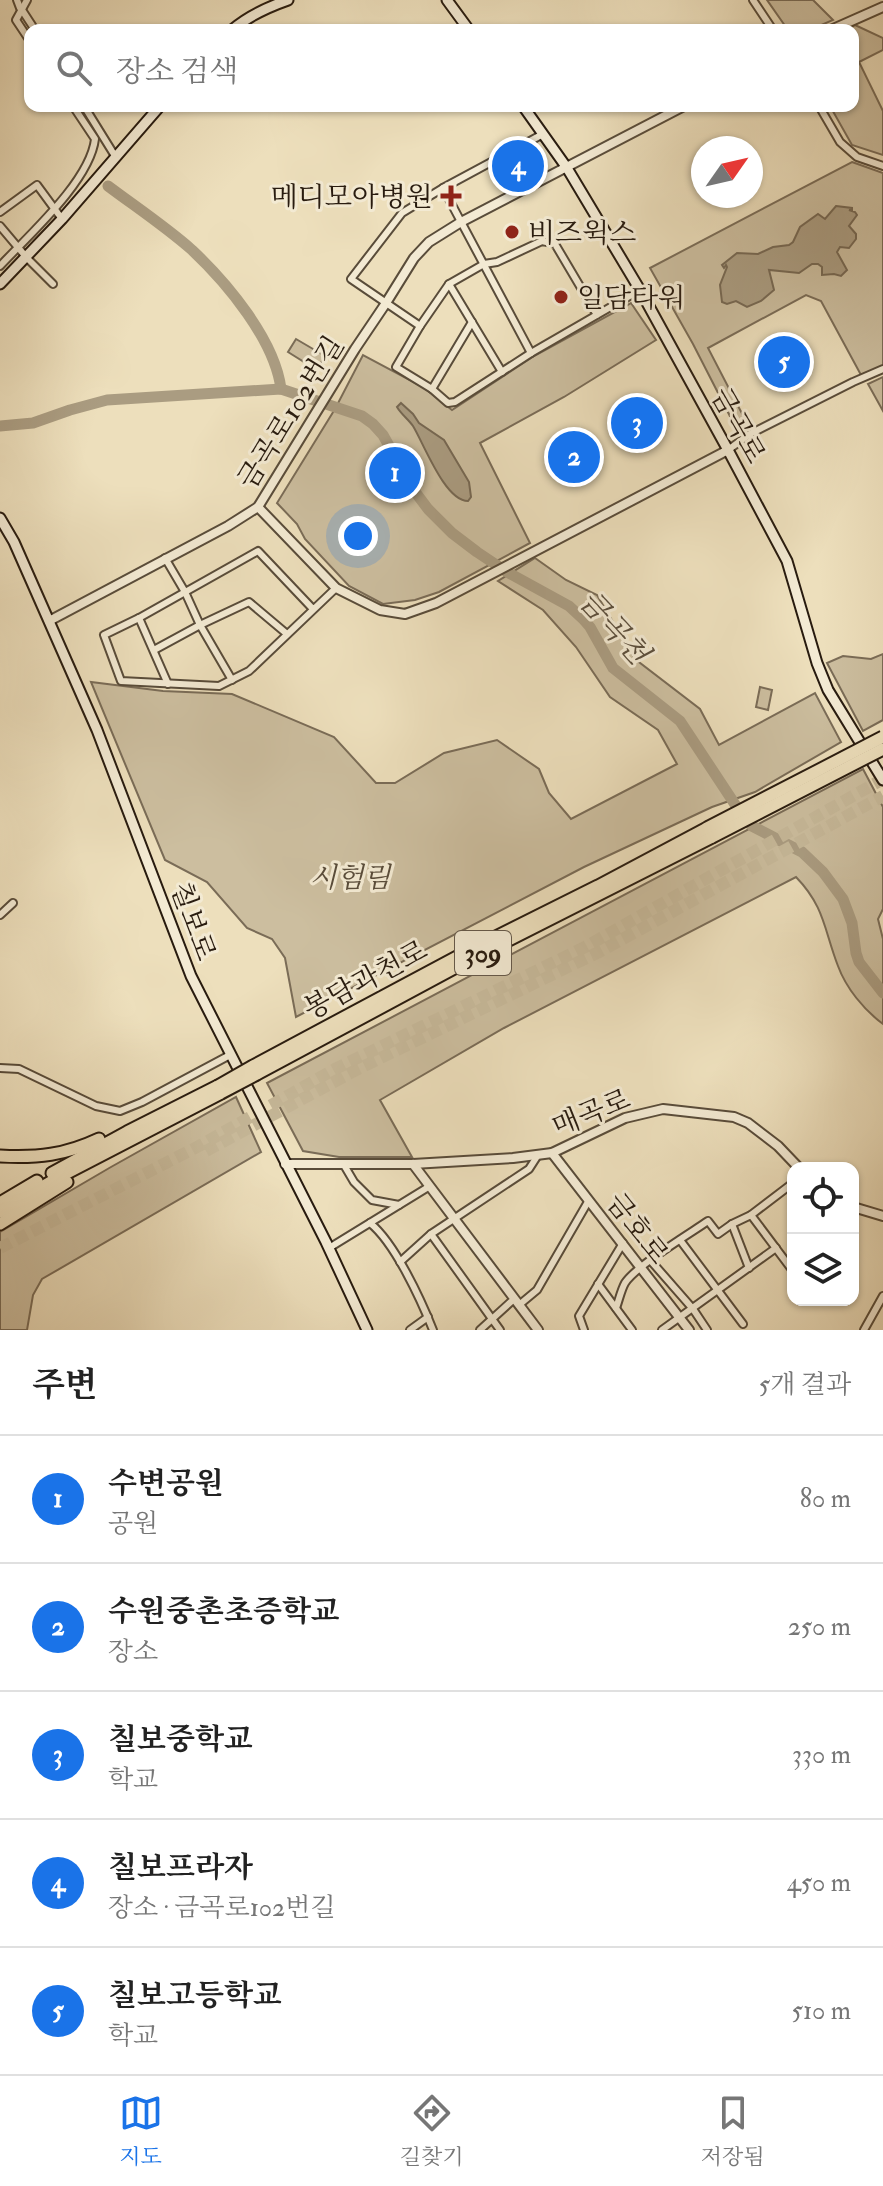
<!DOCTYPE html>
<html lang="ko">
<head>
<meta charset="utf-8">
<style>
  :root { --surface:#fff; --page:#f6f6f6; --text:#222; --muted:#767676; --line:#e0e0e0; --accent:#1a73e8 }
  body { margin:0; font-family:"IM FELL Double Pica","Noto Serif KR",serif; background:var(--page); color:var(--text) }
  .controls { position:absolute; right:24px; bottom:24px; display:grid; overflow:hidden; border-radius:16px; box-shadow:0 2px 6px #0004 }
  .controls button { width:72px; height:72px; display:grid; place-items:center; padding:0; border:0; border-bottom:2px solid var(--line); background:var(--surface); color:var(--text); font:40px sans-serif }
  .compass { position:absolute; left:691px; top:136px; width:72px; height:72px; border-radius:50%; background:var(--surface); box-shadow:0 2px 6px #0004; rotate:56deg }
  .you { position:absolute; left:358px; top:536px; width:28px; height:28px; margin:-20px; border:6px solid #fff; border-radius:50%; background:#1a73e8; box-shadow:0 0 0 12px #1a73e833 }
  .badge { display:grid; place-items:center; width:52px; height:52px; border-radius:50%; background:var(--accent); color:#fff; font-size:26px; font-weight:700 }
  .pin { position:absolute; translate:-50% -50%; border:4px solid #fff; box-shadow:0 2px 8px #0006 }
  .list { margin:0; padding:0; list-style:none }
  h2 { display:flex; justify-content:space-between; align-items:center; height:104px; margin:0; padding:0 32px; font-size:34px }
  h2 small { font-size:26px; font-weight:400; color:var(--muted) }
  .list li { display:grid; grid-template-columns:52px 1fr auto; gap:24px; align-items:center; box-sizing:border-box; height:128px; padding:0 32px; border-top:2px solid var(--line) }
  .list b { display:block; font-size:30px; white-space:nowrap }
  .list p { margin:0; font-size:26px; white-space:nowrap; color:var(--muted) }
  .list em { font-size:26px; font-style:normal; color:var(--muted) }
  .icon { flex:none; width:44px; height:44px; fill:none; stroke:currentColor; stroke-width:2; stroke-linecap:round; stroke-linejoin:round }
  .map { position:relative; flex:none; width:883px; height:1330px; overflow:hidden }
  .search { position:absolute; background:var(--surface); box-shadow:0 2px 6px #0004; left:24px; right:24px; top:24px; height:88px; display:flex; align-items:center; gap:20px; box-sizing:border-box; padding:0 28px; border-radius:16px; color:var(--muted); font-size:30px }
  .sheet { height:744px; background:var(--surface) }
  nav { display:flex; justify-content:space-around; align-items:center; box-sizing:border-box; height:112px; border-top:2px solid var(--line); background:var(--surface); font-size:22px; color:var(--muted) }
  nav a { display:grid; justify-items:center; gap:4px }
  nav .on { color:var(--accent) }
  .map>svg:first-child { display:block }
</style>
</head>
<body>
<div class="map">
<svg width="883" height="1330" viewBox="0 0 883 1330">
  <rect width="100%" height="100%" fill="#eddfbc"/>
  <filter id="stains"><feTurbulence type="fractalNoise" baseFrequency=".0025" numOctaves="4"/><feColorMatrix values="0 0 0 0 .2 0 0 0 0 .09 0 0 0 0 .02 0 0 0 .5 -.17"/></filter>
  <radialGradient id="worn" r=".72"><stop offset=".6" stop-color="#630" stop-opacity="0"/><stop offset="1" stop-color="#630" stop-opacity=".3"/></radialGradient>
  <g fill="#ccbe9f" stroke="#7a6c57" stroke-width="2">
    <polygon points="767,0 813,0 833,20 810,30 788,30"/>
    <polygon points="855,25 883,38 883,50 859,62 883,111 883,155 852,145 830,106 853,106 853,30 845,30"/>
    <polygon points="852,162 883,173 883,366 861,375 821,301 806,295 708,348 750,429 741,430 735,426 693,344 650,268"/>
    <polygon points="631,303 656,340 564,397 480,443 530,543 439,592 415,600 383,604 349,586 305,539 297,524 277,503 335,409 363,355 423,387 452,410 534,356"/>
    <polygon points="296,339 325,356 317,370 288,352"/>
    <polygon points="883,377 883,411 868,384"/>
    <polygon points="535,558 566,580 597,595 635,659 700,709 719,745 815,693 841,742 755,792 712,807 584,867 296,1017 285,958 272,939 247,928 207,882 165,860 91,682 163,691 232,694 334,737 376,783 395,783 444,753 497,740 539,769 549,793 571,819 677,764 658,730 610,697 576,647 543,610 498,581"/>
    <polygon points="883,654 883,720 863,731 827,663 843,656 871,659"/>
    <polygon points="760,687 772,690 768,710 756,707"/>
    <path d="M863 769 883 807V909L878 919 883 939V1024C864 1010 846 988 838 966 824 930 825 907 796 877L504 1028 380 1100 412 1157H339L303 1151 267 1083Z"/>
    <polygon points="236,1097 261,1152 42,1279 33,1295 27,1330 0,1330 0,1232 111,1167"/>
  </g>
  <g fill="#aa9c81" stroke="#766853" stroke-width="2">
    <polygon points="836,206 852,208 852,210 849,210 855,212 857,215 849,226 856,234 856,239 849,248 840,247 837,252 847,270 841,276 834,274 822,275 822,267 818,264 812,264 799,273 769,270 774,290 761,301 747,307 736,301 727,304 722,302 720,285 727,267 726,265 724,268 722,265 737,253 758,254 773,247 789,245 793,242 800,227 818,214 825,219"/>
    <path d="M401 403 413 414 419 423 444 440 469 482 471 497 468 501C445 501 424 444 413 426 408 419 401 414 397 407Z"/>
  </g>
  <g fill="none" stroke-linecap="round" stroke-linejoin="round">
    <g stroke="#aa9c81" stroke-width="11">
      <path d="M108 186C136 207 166 227 192 250 227 283 275 340 281 389"/>
      <polyline points="0,426 33,423 70,410 107,400 281,389 362,416 373,424 383,435 413,489 428,509 452,533 477,552 507,572 569,606 583,619 590,627 613,668 680,721 744,818 752,826 802,852 823,872 843,899 852,923 856,953 859,962 883,993"/>
    </g>
    <g stroke="#c6b899" stroke-width="12" stroke-dasharray="12 6" stroke-linecap="butt">
      <polyline points="206,1151 358,1069 601,951 883,796"/>
      <polyline points="0,1248 199,1146 335,1069 585,947 883,779"/>
    </g>
    <g stroke="#594c3a" stroke-width="10">
      <g id="minor">
        <polyline points="17,0 20,8"/>
        <polyline points="27,0 16,20 30,41"/>
        <polyline points="753,0 773,30"/>
        <polyline points="22,10 35,30"/>
        <polyline points="84,106 115,156"/>
        <polyline points="819,106 840,142 857,157 883,166"/>
        <polyline points="443,188 531,353"/>
        <polyline points="0,212 37,185 62,219"/>
        <polyline points="0,226 27,258 53,284"/>
        <path d="M0 266C29 235 90 181 95 139L73 106"/>
        <polyline points="449,284 502,372"/>
        <polyline points="597,315 555,244 542,241 497,262 484,264 449,284 420,326 396,367 432,389 448,403 455,402 531,353 640,290"/>
        <polyline points="420,326 351,279 402,213 443,188 543,134"/>
        <polyline points="432,389 472,322"/>
        <polyline points="728,450 750,434 853,382 883,369"/>
        <polyline points="312,608 258,551 139,618 104,635 121,681 219,686 249,671 336,588"/>
        <polyline points="139,618 168,684"/>
        <polyline points="154,650 200,625 185,592 165,558"/>
        <polyline points="232,680 200,625 249,602 287,634"/>
        <polyline points="0,915 13,903"/>
        <polyline points="0,1068 19,1069 96,1106 120,1111 142,1102 230,1055"/>
        <polyline points="344,1165 354,1182 372,1200 399,1205"/>
        <polyline points="751,1215 793,1271"/>
        <path d="M370 1223C395 1243 421 1300 433 1330"/>
        <polyline points="732,1224 749,1268"/>
        <polyline points="431,1234 500,1330"/>
        <polyline points="680,1240 743,1324"/>
        <polyline points="329,1248 430,1186"/>
        <polyline points="651,1261 693,1309 707,1330"/>
        <polyline points="400,1262 431,1234 529,1169 538,1155"/>
        <polyline points="598,1284 632,1330"/>
        <polyline points="519,1305 537,1290 589,1200"/>
        <path d="M616 1308C619 1300 621 1290 625 1283 636 1266 689 1234 708 1221L718 1234 732 1224 751 1215 793 1183"/>
        <polyline points="410,1330 428,1317"/>
        <polyline points="480,1330 514,1299"/>
        <polyline points="584,1330 579,1316 623,1243"/>
        <polyline points="662,1330 776,1248"/>
        <polyline points="864,1330 883,1296"/>
      </g>
    </g>
    <g stroke="#594c3a" stroke-width="12">
      <g id="tertiary">
        <polyline points="831,30 883,7"/>
        <polyline points="258,507 336,588 380,610 405,614 436,603 728,450"/>
        <polyline points="49,621 228,526 258,507 355,349 386,303 414,258 429,242 461,222 684,106"/>
        <polyline points="552,1153 689,1330"/>
        <polyline points="285,1164 413,1164 513,1158 552,1153 625,1118 663,1109 734,1117 748,1123 778,1146 799,1168"/>
        <polyline points="413,1164 538,1330"/>
        <polyline points="853,1207 883,1216"/>
      </g>
    </g>
    <g stroke="#281b0f" stroke-width="13">
      <g id="secondary">
        <polyline points="447,0 469,30"/>
        <path d="M232 30C248 16 268 7 288 0"/>
        <polyline points="523,106 567,168 640,290 728,450 787,561 817,663 828,690 883,780"/>
        <polyline points="0,284 62,219 160,106"/>
        <polyline points="0,518 14,542 97,730 191,976 326,1242 367,1330"/>
      </g>
    </g>
    <g stroke="#281b0f" stroke-width="15">
      <g id="trunk">
        <polyline points="253,1066 468,951 598,886 707,828"/>
        <polyline points="257,1074 473,958 712,837"/>
        <path d="M0 1156C38 1158 65 1155 99 1139"/>
        <polyline points="52,1173 127,1132 218,1086"/>
        <polyline points="0,1203 37,1181"/>
        <polyline points="0,1212 59,1177 221,1093"/>
        <polyline points="0,1224 67,1182"/>
      </g>
    </g>
    <use href="#minor" stroke="#f3ead3" stroke-width="6"/>
    <use href="#tertiary" stroke="#f3ead3" stroke-width="8"/>
    <use href="#secondary" stroke="#f3ead3" stroke-width="9"/>
    <use href="#trunk" stroke="#eddfbc" stroke-width="11"/>
    <g stroke="#281b0f" stroke-width="15" stroke-linecap="butt">
      <g id="trunk-bridge">
        <polyline points="707,828 883,737"/>
        <polyline points="712,837 883,749"/>
        <polyline points="218,1086 253,1066"/>
        <polyline points="221,1093 257,1074"/>
      </g>
    </g>
    <use href="#trunk-bridge" stroke="#eddfbc" stroke-width="11"/>
  </g>
  <g fill="#8f2418" stroke="#f3ead3" stroke-width="3">
    <path d="M447 184h8v8h8v8h-8v8h-8v-8h-8v-8h8z"/>
    <circle cx="512" cy="232" r="8"/>
    <circle cx="561" cy="297" r="8"/>
  </g>
  <g text-anchor="middle" stroke-width="6" stroke-linejoin="round" paint-order="stroke">
    <rect fill="#f3ead3" stroke="#65594a" stroke-width="2" x="455" y="931" width="56" height="44" rx="6"/>
    <g font-size="26" font-weight="bold" fill="#281b0f">
      <text x="483" y="962">309</text>
    </g>
    <g font-size="28" fill="#281b0f" stroke="#f3ead3" text-anchor="start">
      <text x="433" y="206" text-anchor="end">메디모아병원</text>
      <text x="528" y="242">비즈윅스</text>
      <text x="577" y="307">일담타워</text>
    </g>
    <g font-size="28" fill="#281b0f" stroke="#f3ead3">
      <text transform="translate(290 412) rotate(-58)" y="10">금곡로102번길</text>
      <text transform="translate(739 425) rotate(61)" y="10">금곡로</text>
      <text transform="translate(194 921) rotate(70)" y="10">칠보로</text>
      <text transform="translate(365 979) rotate(-28)" y="10">봉담과천로</text>
      <text transform="translate(591 1112) rotate(-22)" y="10">매곡로</text>
      <text transform="translate(638 1228) rotate(52)" y="10">금호로</text>
    </g>
    <g font-size="28" font-style="italic" fill="#594c3a" stroke="#f3ead3">
      <text x="350" y="887">시험림</text>
    </g>
    <g font-size="30" font-style="italic" fill="#5c4f3d" stroke="#f3ead3">
      <text transform="translate(614 627) rotate(48)" y="10">금곡천</text>
    </g>
  </g>
  <rect width="100%" height="100%" filter="url(#stains)"/>
  <rect width="100%" height="100%" fill="url(#worn)"/>
</svg>
<div class="controls">
<button><svg class="icon" aria-label="locate" viewBox="0 0 24 24"><circle cx="12" cy="12" r="6"/><path d="M12 2v4M12 18v4M2 12h4M18 12h4"/></svg></button>
<button><svg class="icon" aria-label="layers" viewBox="0 0 24 24"><path d="M12 4l9 5-9 5-9-5zM3 14l9 5 9-5"/></svg></button>
</div>
<svg class="compass" viewBox="-18 -18 36 36"><path d="M0-13l5 13h-10z" fill="#e53935"/><path d="M0 13l5-13h-10z" fill="#767676"/></svg>
<div class="you"></div>
<div class="pin badge" style="left:395px;top:473px">1</div>
<div class="pin badge" style="left:574px;top:457px">2</div>
<div class="pin badge" style="left:637px;top:423px">3</div>
<div class="pin badge" style="left:518px;top:166px">4</div>
<div class="pin badge" style="left:784px;top:362px">5</div>
<div class="search"><svg class="icon" aria-label="search" viewBox="0 0 24 24"><circle cx="10" cy="10" r="6"/><path d="M15 15l6 6"/></svg>장소 검색</div>
</div>
<section class="sheet">
<h2>주변<small>5개 결과</small></h2>
<ul class="list">
<li><span class="badge">1</span><div><b>수변공원</b><p>공원</p></div><em>80 m</em></li>
<li><span class="badge">2</span><div><b>수원중촌초증학교</b><p>장소</p></div><em>250 m</em></li>
<li><span class="badge">3</span><div><b>칠보중학교</b><p>학교</p></div><em>330 m</em></li>
<li><span class="badge">4</span><div><b>칠보프라자</b><p>장소 · 금곡로102번길</p></div><em>450 m</em></li>
<li><span class="badge">5</span><div><b>칠보고등학교</b><p>학교</p></div><em>510 m</em></li>
</ul>
</section>
<nav>
<a class="on"><svg class="icon" aria-label="map" viewBox="0 0 24 24"><path d="M3 6l6-2 6 2 6-2v14l-6 2-6-2-6 2zM9 4v14M15 6v14"/></svg>지도</a>
<a><svg class="icon" aria-label="directions" viewBox="0 0 24 24"><path d="M12 3l9 9-9 9-9-9zM9 14v-3h6M13 9l2 2-2 2"/></svg>길찾기</a>
<a><svg class="icon" aria-label="saved" viewBox="0 0 24 24"><path d="M7 4h10v16l-5-4-5 4z"/></svg>저장됨</a>
</nav>
</body>
</html>
